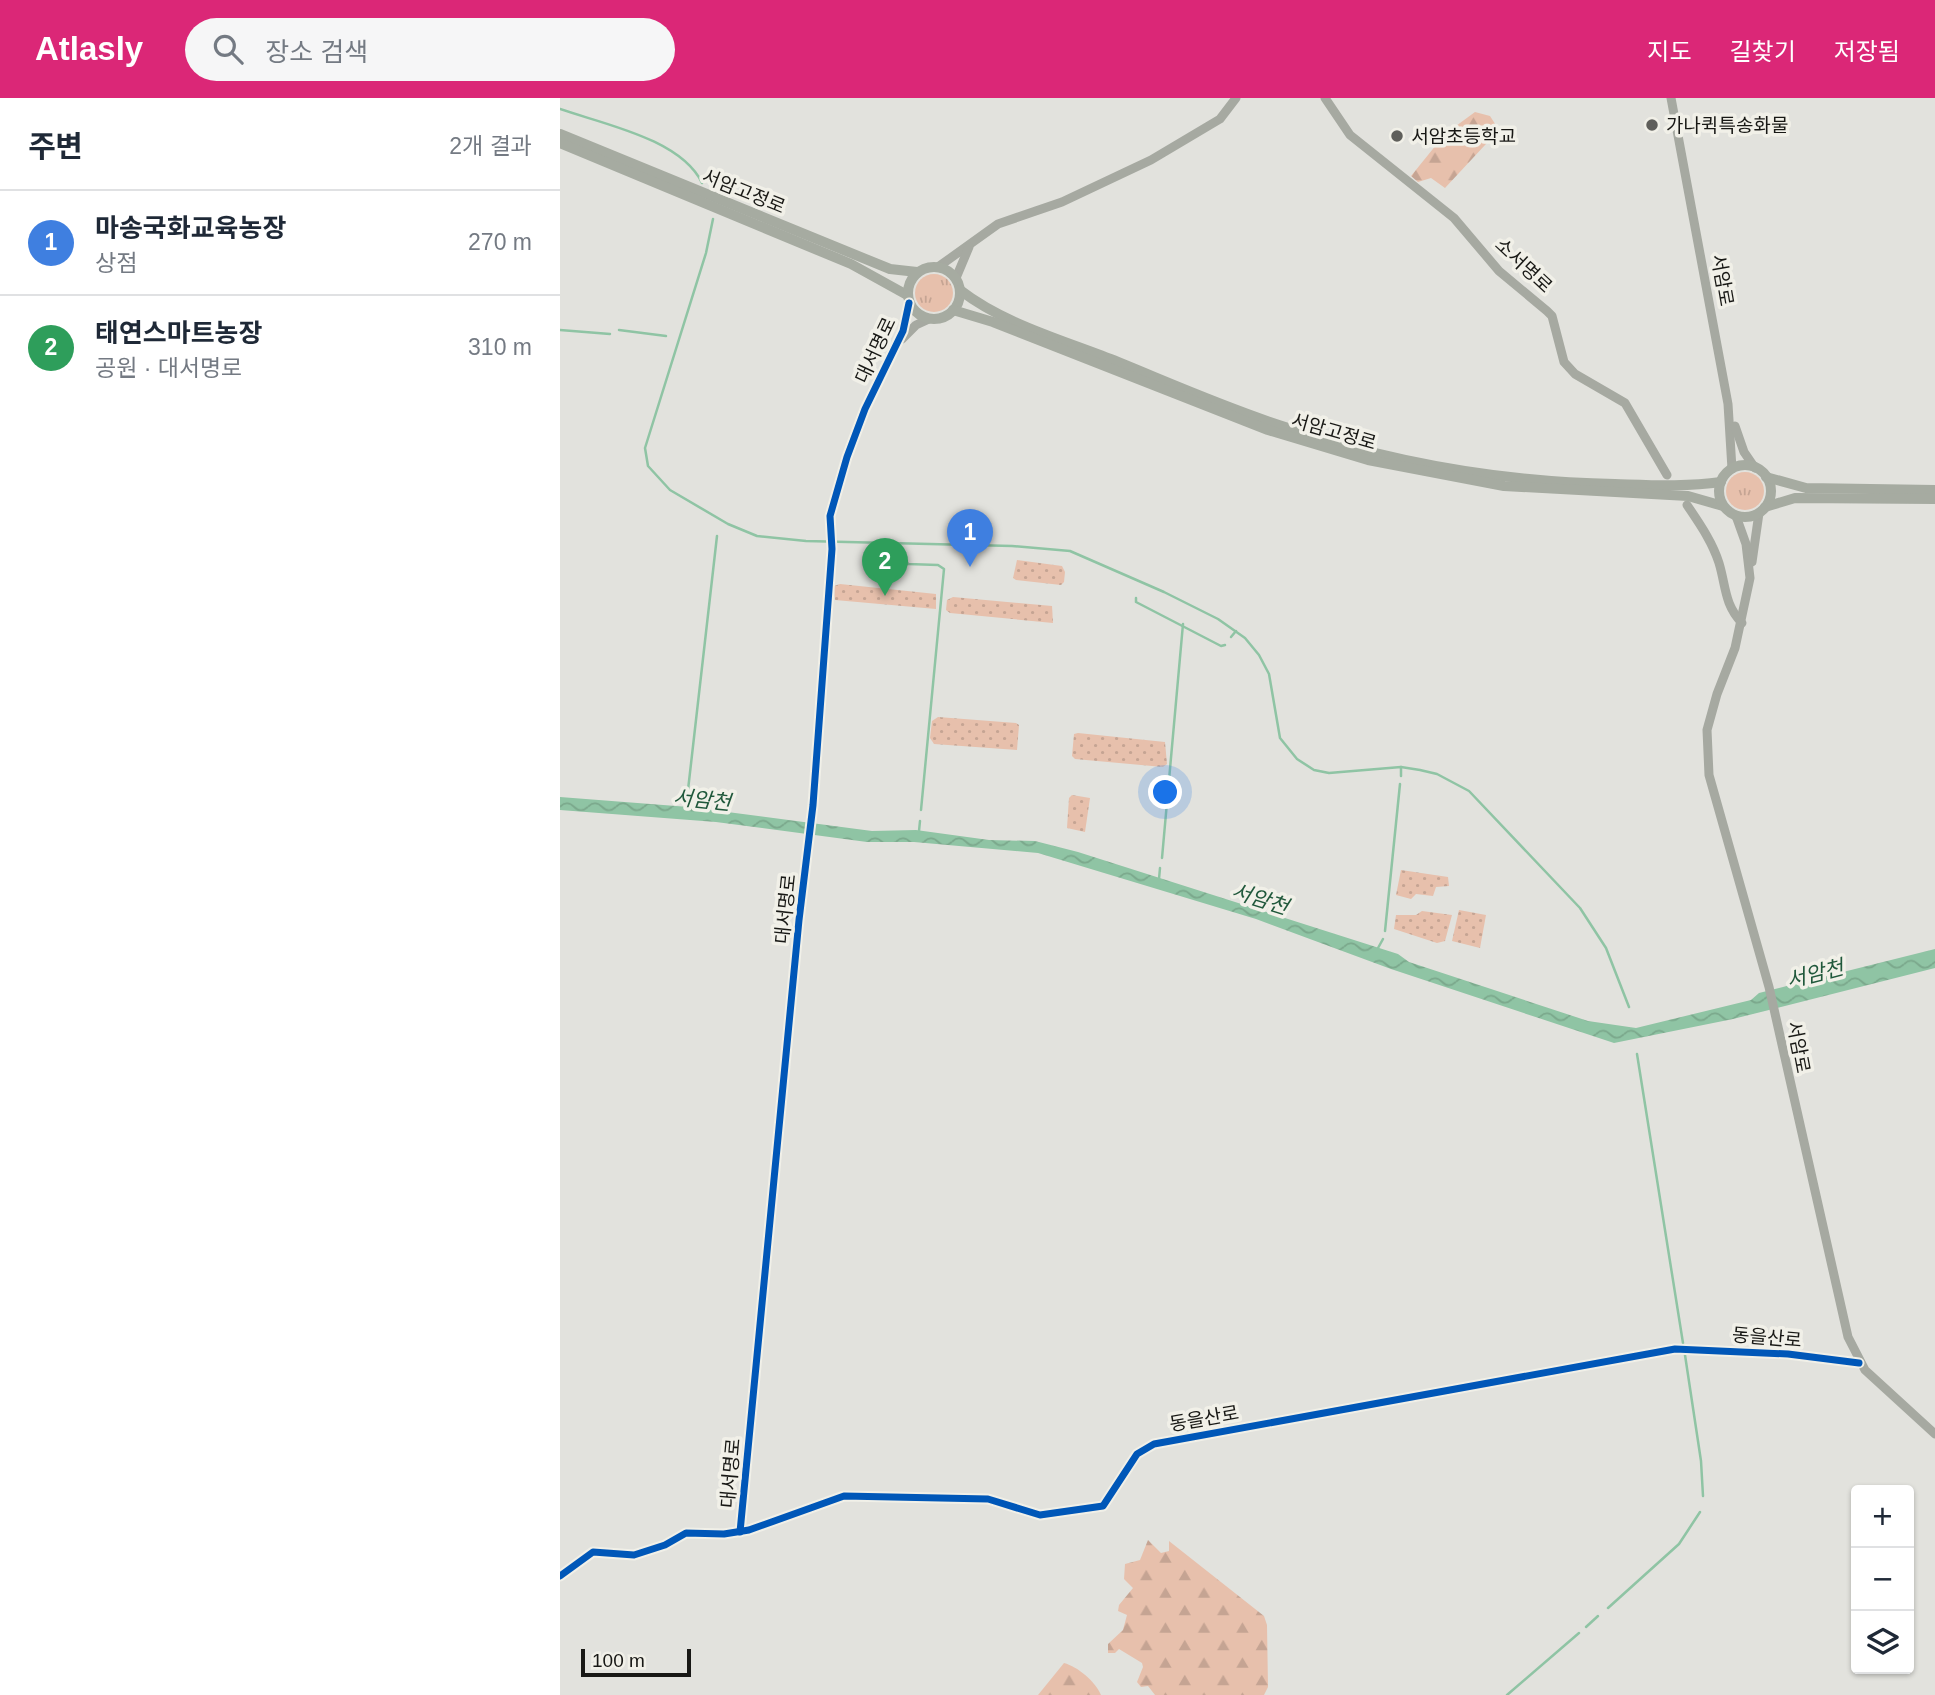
<!DOCTYPE html>
<html lang="ko">
<head>
<meta charset="utf-8">
<style>
  :root { --surface:#fff; --page:#f6f6f7; --text:#1f2937; --muted:#747a83; --line:#e0e1e3; --accent:#db2777 }
  body { margin:0; font-family:Helvetica,"Noto Sans KR",sans-serif; background:var(--page); color:var(--text) }
  .controls { position:absolute; right:21px; bottom:21px; display:grid; overflow:hidden; border-radius:7px; box-shadow:0 2px 5px #0004 }
  .controls button { width:63px; height:63px; display:grid; place-items:center; padding:0; border:0; border-bottom:2px solid var(--line); background:var(--surface); color:var(--text); font:35px sans-serif }
  .scale { position:absolute; left:21px; bottom:18px; width:110px; box-sizing:border-box; padding-left:7px; border:4px solid #181815; border-top:0; font-size:19px; line-height:24px; white-space:nowrap; color:#181815; -webkit-text-stroke:5px #f1f0e8; paint-order:stroke }
  .you { position:absolute; left:606px; top:695px; width:24px; height:24px; margin:-18px; border:5px solid #fff; border-radius:50%; background:#1a73e8; box-shadow:0 0 0 10px #1a73e833 }
  .badge { display:grid; place-items:center; width:46px; height:46px; border-radius:50%; background:var(--accent); color:#fff; font-size:23px; font-weight:700 }
  .pin { position:absolute; translate:-50% -58px; filter:drop-shadow(0 2px 4px #0008) }
  .pin::after { content:''; position:absolute; top:37px; width:24px; height:21px; background:inherit; clip-path:polygon(0 0,100% 0,50% 100%) }
  .list { margin:0; padding:0; list-style:none }
  h2 { display:flex; justify-content:space-between; align-items:center; height:91px; margin:0; padding:0 28px; font-size:30px }
  h2 small { font-size:23px; font-weight:400; color:var(--muted) }
  .list li { display:grid; grid-template-columns:46px 1fr auto; gap:21px; align-items:center; box-sizing:border-box; height:105px; padding:0 28px; border-top:2px solid var(--line) }
  .list b { display:block; font-size:26px; white-space:nowrap }
  .list p { margin:0; font-size:23px; white-space:nowrap; color:var(--muted) }
  .list em { font-size:23px; font-style:normal; color:var(--muted) }
  .icon { flex:none; width:38px; height:38px; fill:none; stroke:currentColor; stroke-width:2; stroke-linecap:round; stroke-linejoin:round }
  .map { position:relative; flex:none; width:1375px; height:1597px; overflow:hidden }
  header { display:flex; align-items:center; gap:42px; box-sizing:border-box; height:98px; padding:0 35px; background:var(--accent); color:#fff }
  header strong { font-size:33px }
  nav { display:flex; gap:38px; margin-inline-start:auto; font-size:24px }
  .search { width:490px; height:63px; background:var(--page); display:flex; align-items:center; gap:18px; box-sizing:border-box; padding:0 24px; border-radius:38px; color:var(--muted); font-size:26px }
  main { display:flex }
  aside { flex:1; background:var(--surface) }
  .map>svg:first-child { display:block }
</style>
</head>
<body>
<header>
<strong>Atlasly</strong>
<div class="search"><svg class="icon" aria-label="search" viewBox="0 0 24 24"><circle cx="10" cy="10" r="6"/><path d="M15 15l6 6"/></svg>장소 검색</div>
<nav><a>지도</a><a>길찾기</a><a>저장됨</a></nav>
</header>
<main>
<aside>
<h2>주변<small>2개 결과</small></h2>
<ul class="list">
<li><span class="badge" style="background:#3f7fe0">1</span><div><b>마송국화교육농장</b><p>상점</p></div><em>270 m</em></li>
<li><span class="badge" style="background:#2e9e5b">2</span><div><b>태연스마트농장</b><p>공원 · 대서명로</p></div><em>310 m</em></li>
</ul>
</aside>
<div class="map">
<svg width="1375" height="1597" viewBox="0 0 1375 1597">
  <defs>
    <pattern id="grass-tufts" width="24" height="20" patternUnits="userSpaceOnUse" patternTransform="scale(1.75)"><rect width="24" height="20" fill="#e7c0ac"/><path d="M3 7l-1-3M5 7V3M7 7l1-3M15 17l-1-3M17 17v-4M19 17l1-3" fill="none" stroke="#c5a493"/></pattern>
    <pattern id="forest-firs" width="22" height="20" patternUnits="userSpaceOnUse" patternTransform="scale(1.75)"><rect width="22" height="20" fill="#e7c0ac"/><path d="M5 1l3.5 6h-7zM16 11l3.5 6h-7z" fill="#c5a493"/></pattern>
    <pattern id="garden-dots" width="8" height="8" patternUnits="userSpaceOnUse" patternTransform="scale(1.75)"><rect width="8" height="8" fill="#e7c0ac"/><path d="M2 2h.1M6 6h.1" fill="none" stroke="#c5a493" stroke-width="1.8" stroke-linecap="round"/></pattern>
    <pattern id="water-waves" width="16" height="10" patternUnits="userSpaceOnUse" patternTransform="scale(1.75)"><rect width="16" height="10" fill="#8fc4a4"/><path d="M0 5q4-4 8 0t8 0" fill="none" stroke="#7ba88c"/></pattern>
  </defs>
  <rect width="100%" height="100%" fill="#e2e2dd"/>
  <g fill="url(#grass-tufts)">
    <circle cx="374" cy="195" r="19"/>
    <circle cx="1185" cy="393" r="19"/>
  </g>
  <g fill="url(#forest-firs)">
    <polygon points="915,14 930,18 939,32 885,90 871,80 858,84 851,78 885,36"/>
    <polygon points="588,1442 601,1455 609,1453 609,1443 704,1518 707,1527 708,1589 704,1597 595,1597 588,1588 581,1589 577,1584 583,1569 582,1565 559,1551 555,1555 548,1555 548,1546 563,1532 567,1517 558,1513 559,1507 573,1490 564,1481 565,1466 580,1462"/>
    <path d="M504 1565C518 1569 535 1583 541 1597H478Z"/>
  </g>
  <g fill="url(#garden-dots)">
    <polygon points="457,462 502,468 505,474 504,484 501,487 456,482 453,480"/>
    <polygon points="280,486 376,496 376,511 275,502 274,488"/>
    <polygon points="393,499 492,508 493,525 390,515 386,512 387,502"/>
    <polygon points="378,619 456,625 459,627 457,652 374,646 370,640 372,623"/>
    <polygon points="518,635 605,644 607,666 603,669 515,661 512,658 514,636"/>
    <polygon points="512,697 530,700 525,734 507,730 509,700"/>
    <polygon points="841,772 888,779 889,788 876,789 873,798 856,796 851,801 836,797"/>
    <polygon points="899,812 926,817 920,850 892,843"/>
    <polygon points="862,813 892,817 885,843 877,845 834,831 836,817 856,817"/>
  </g>
  <polygon fill="url(#water-waves)" points="0,699 129,709 312,733 356,732 429,742 475,743 518,754 838,856 849,864 1028,923 1076,930 1191,902 1199,895 1375,851 1375,870 1173,921 1054,945 831,871 696,821 478,755 354,744 307,744 156,724 0,712"/>
  <g fill="none" stroke-linecap="round" stroke-linejoin="round">
    <g stroke="#8fc4a4" stroke-width="2.5">
      <path d="M0 11C43 26 121 41 142 85"/>
      <polyline points="153,121 146,155 85,350 88,368 110,392 168,426 197,438 246,443 452,448 510,453 604,494 658,521 685,540 699,557 709,576 720,640 737,661 754,672 769,675 841,669 860,672 877,676 909,693 1020,810 1046,850 1069,909"/>
      <polyline points="0,232 50,236"/>
      <polyline points="59,232 106,238"/>
      <polyline points="345,461 348,466 378,467 384,471 361,712"/>
      <polyline points="576,500 576,504 661,548 665,547"/>
      <polyline points="671,539 676,533"/>
      <polyline points="841,678 841,669"/>
      <polyline points="128,692 157,438"/>
      <polyline points="126,712 127,702"/>
      <polyline points="359,733 360,723"/>
      <polyline points="602,760 623,526"/>
      <polyline points="599,781 600,770"/>
      <polyline points="825,833 840,686"/>
      <polyline points="818,850 823,841"/>
      <polyline points="1077,956 1123,1245"/>
      <polyline points="1125,1257 1141,1363 1143,1398"/>
      <polyline points="1048,1510 1119,1446 1140,1414"/>
      <polyline points="1026,1529 1038,1518"/>
      <polyline points="947,1597 1019,1535"/>
    </g>
    <g stroke="#a6a9a1" stroke-width="9">
      <polyline points="765,0 790,37 894,120 939,173 987,213 992,218 1004,264 1015,276 1065,305 1107,377"/>
      <polyline points="1111,0 1168,306 1172,371"/>
      <polyline points="378,169 438,126 502,104 591,62 660,21 676,0"/>
      <polyline points="396,180 409,149"/>
      <polyline points="342,241 356,227 369,221"/>
      <polyline points="1175,328 1184,354 1195,370"/>
      <path d="M1127 407C1139 425 1152 443 1159 465 1166 488 1164 506 1182 525"/>
      <polyline points="1176,418 1186,446 1190,480 1175,550 1157,596 1147,632 1149,677 1209,889 1288,1239 1305,1272 1375,1336"/>
      <polyline points="1192,464 1199,415"/>
      <polyline points="180,1434 239,822 253,707 272,451 270,418 287,359 305,311 343,233 349,205"/>
      <polyline points="0,1478 33,1454 74,1457 105,1447 126,1435 164,1436 189,1432 284,1398 428,1401 480,1417 543,1408 577,1356 594,1346 1115,1251 1228,1256 1299,1265"/>
    </g>
    <g stroke="#a6aba1" stroke-width="10">
      <polyline points="0,36 330,171 357,174"/>
      <polyline points="0,45 291,166 347,197"/>
      <circle cx="374" cy="195" r="26"/>
      <path d="M400 192C445 227 506 243 558 264 612 286 666 310 722 328 829 364 942 384 1055 386 1090 387 1126 389 1161 384"/>
      <polyline points="393,212 433,224 708,332 808,362 944,388 1128,398 1163,408"/>
      <circle cx="1185" cy="393" r="26"/>
      <polyline points="1206,379 1246,390 1375,392"/>
      <polyline points="1205,409 1235,400 1375,401"/>
    </g>
    <g stroke="#f1f0e8" stroke-width="11">
      <g id="cycleway">
        <polyline points="180,1434 239,822 253,707 272,451 270,418 287,359 305,311 343,233 349,205"/>
        <polyline points="0,1478 33,1454 74,1457 105,1447 126,1435 164,1436 189,1432 284,1398 428,1401 480,1417 543,1408 577,1356 594,1346 1115,1251 1228,1256 1299,1265"/>
      </g>
    </g>
    <use href="#cycleway" stroke="#0057b8" stroke-width="7"/>
  </g>
  <g fill="#5f5f5b" stroke="#f1f0e8" stroke-width="2.5">
    <circle cx="1092" cy="27" r="7"/>
    <circle cx="837" cy="38" r="7"/>
  </g>
  <g text-anchor="middle" stroke-width="7" stroke-linejoin="round" paint-order="stroke">
    <g font-size="19" fill="#181815" stroke="#f1f0e8" text-anchor="start">
      <text x="1106" y="34">가나퀵특송화물</text>
      <text x="851" y="45">서암초등학교</text>
    </g>
    <g font-size="19" fill="#181815" stroke="#f1f0e8">
      <text transform="translate(184 93) rotate(22)" y="7">서암고정로</text>
      <text transform="translate(964 167) rotate(43)" y="7">소서명로</text>
      <text transform="translate(1163 182) rotate(80)" y="7">서암로</text>
      <text transform="translate(315 252) rotate(-65)" y="7">대서명로</text>
      <text transform="translate(774 333) rotate(16)" y="7">서암고정로</text>
      <text transform="translate(225 811) rotate(-84)" y="7">대서명로</text>
      <text transform="translate(1239 949) rotate(79)" y="7">서암로</text>
      <text transform="translate(1207 1239) rotate(5)" y="7">동을산로</text>
      <text transform="translate(644 1320) rotate(-10)" y="7">동을산로</text>
      <text transform="translate(170 1375) rotate(-85)" y="7">대서명로</text>
    </g>
    <g font-size="21" font-style="italic" fill="#20583b" stroke="#f1f0e8">
      <text transform="translate(142 702) rotate(6)" y="7">서암천</text>
      <text transform="translate(700 801) rotate(18)" y="7">서암천</text>
      <text transform="translate(1255 876) rotate(-14)" y="7">서암천</text>
    </g>
  </g>
</svg>
<div class="controls">
<button>+</button>
<button>−</button>
<button><svg class="icon" aria-label="layers" viewBox="0 0 24 24"><path d="M12 4l9 5-9 5-9-5zM3 14l9 5 9-5"/></svg></button>
</div>
<div class="scale">100 m</div>
<div class="you"></div>
<div class="pin badge" style="left:410px;top:469px;background:#3f7fe0">1</div>
<div class="pin badge" style="left:325px;top:498px;background:#2e9e5b">2</div>
</div>
</main>
</body>
</html>
